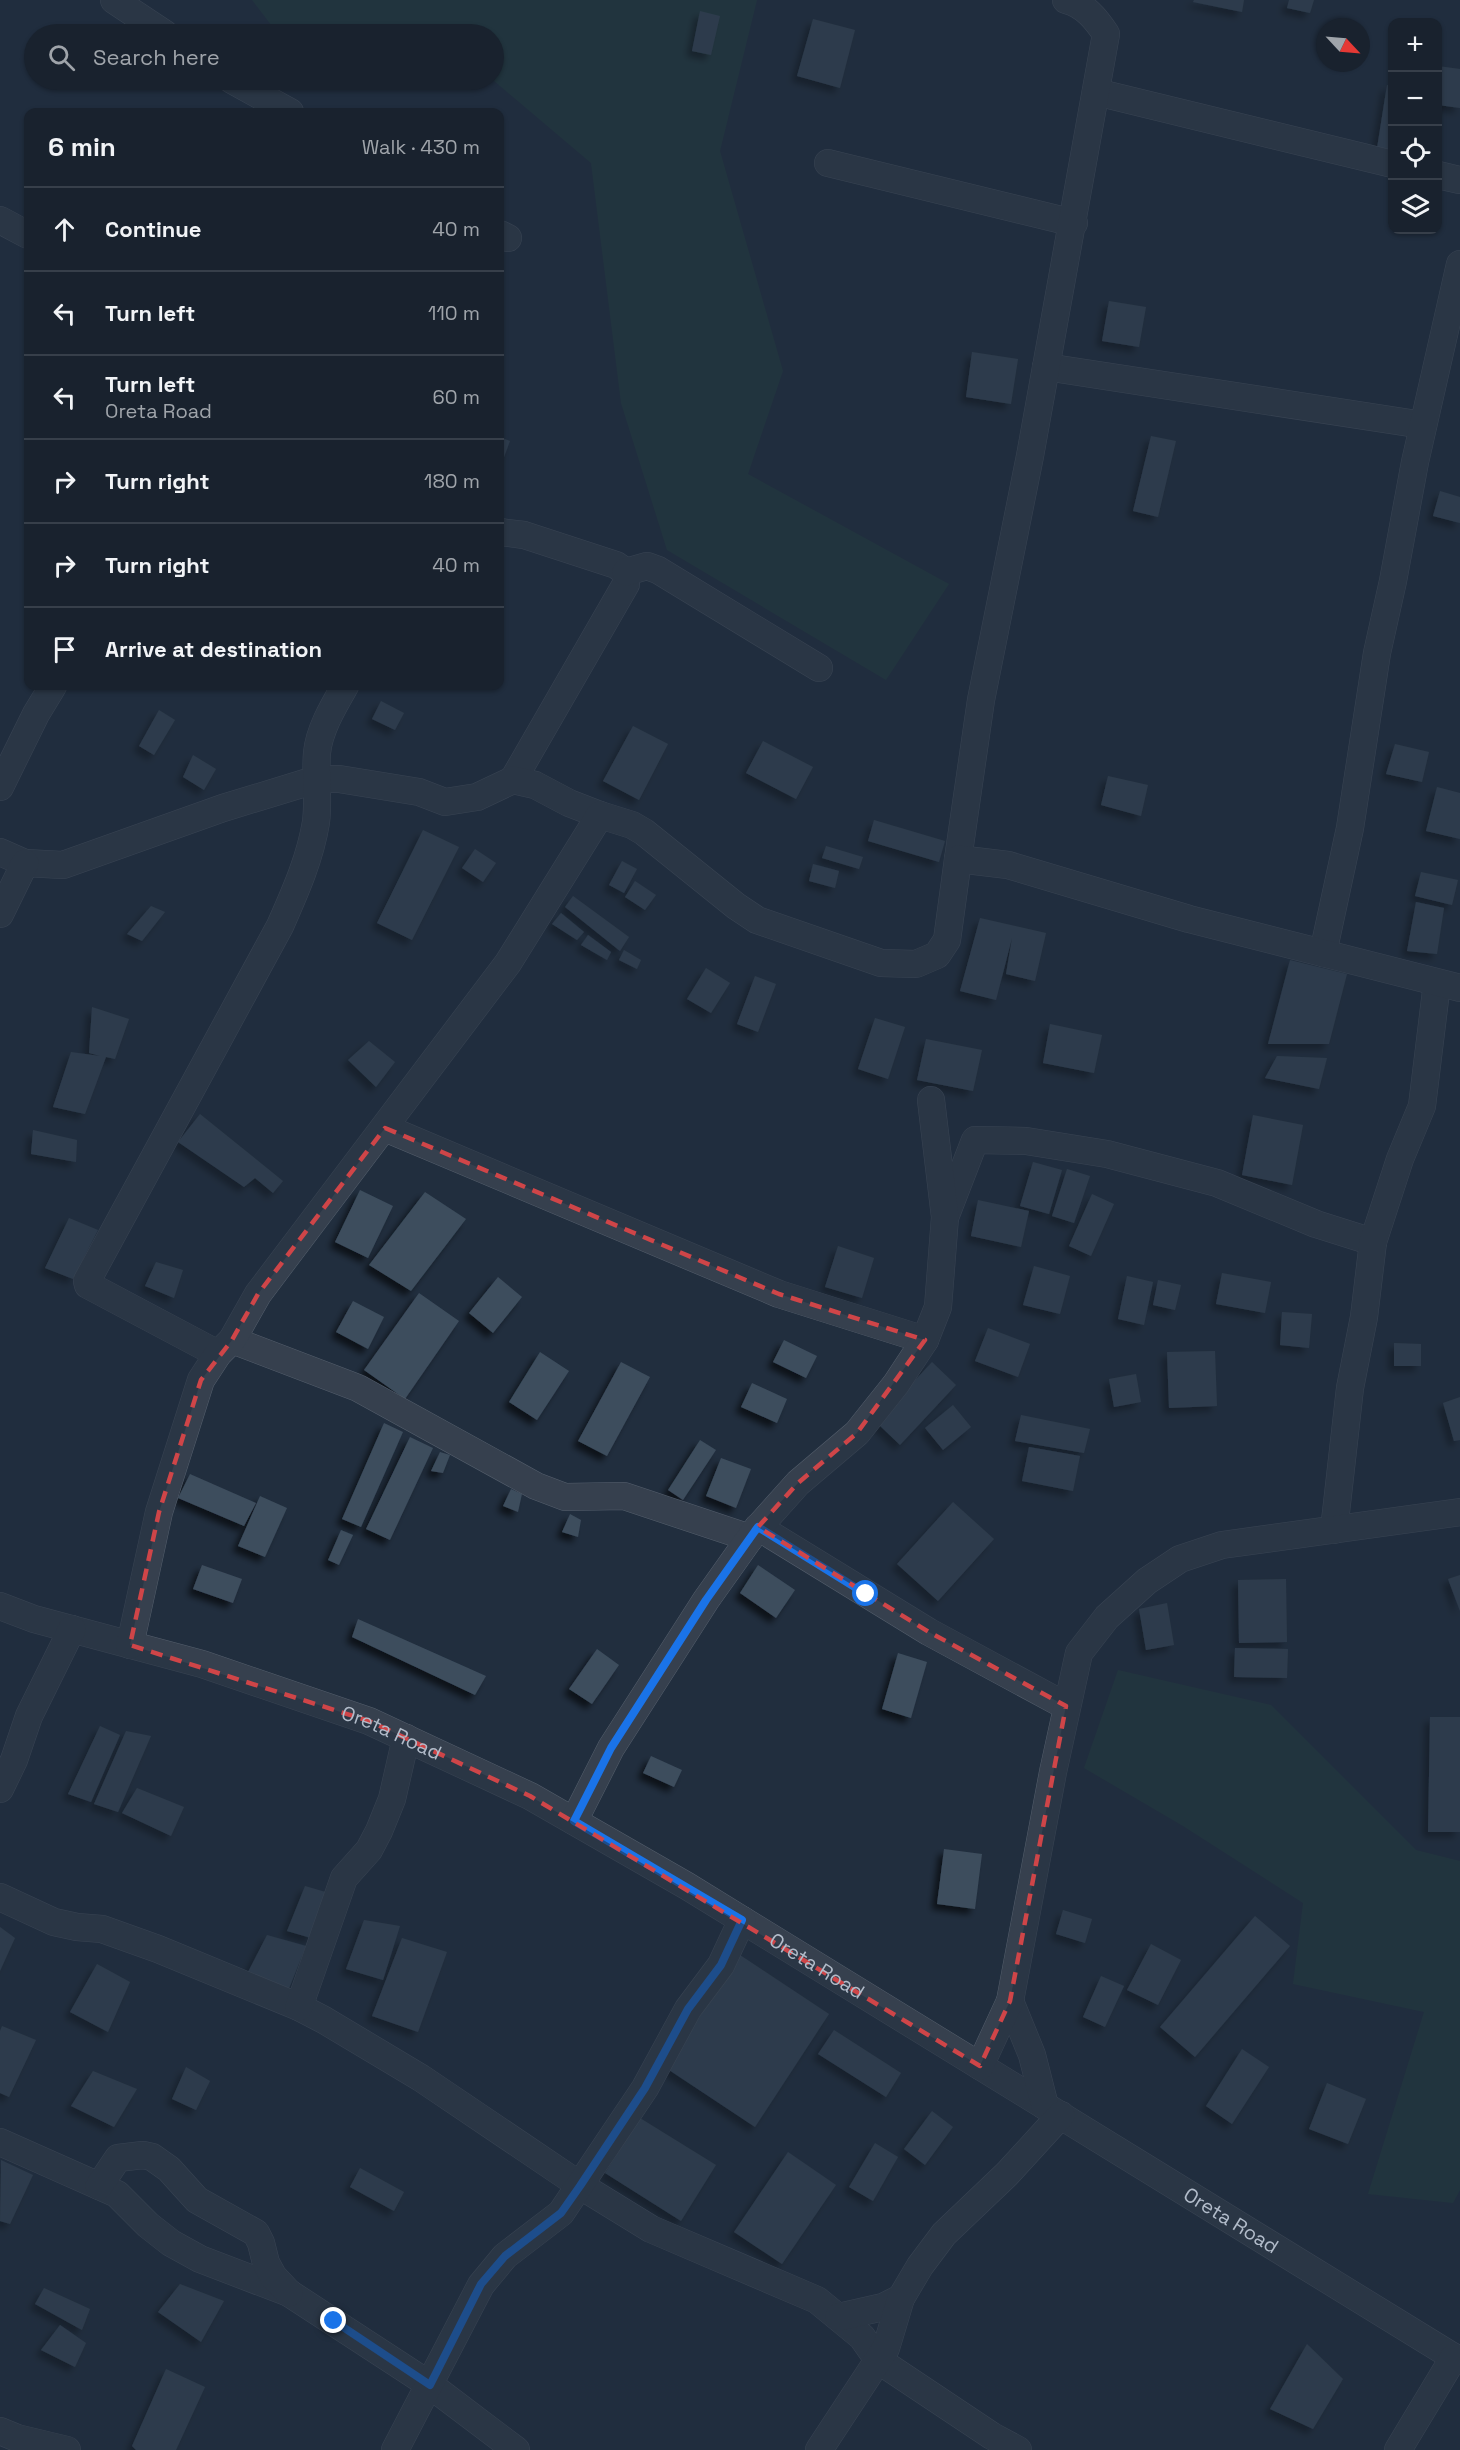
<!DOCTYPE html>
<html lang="en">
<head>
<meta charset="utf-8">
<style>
  :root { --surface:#19222e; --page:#222a36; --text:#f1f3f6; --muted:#9fa4aa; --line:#373f4a }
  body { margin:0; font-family:"Space Grotesk",sans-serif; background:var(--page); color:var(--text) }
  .controls { position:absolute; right:18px; top:18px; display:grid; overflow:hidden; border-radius:12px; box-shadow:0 2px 4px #0004 }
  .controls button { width:54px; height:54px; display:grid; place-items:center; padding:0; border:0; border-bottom:2px solid var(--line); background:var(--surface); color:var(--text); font:30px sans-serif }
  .compass { position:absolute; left:1316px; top:18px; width:54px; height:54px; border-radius:50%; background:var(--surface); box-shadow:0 2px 4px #0004; rotate:116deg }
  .stop { position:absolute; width:18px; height:18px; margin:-14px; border:4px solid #1a73e8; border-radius:50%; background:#fff }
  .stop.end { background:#1a73e8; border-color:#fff; box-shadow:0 2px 6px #0008 }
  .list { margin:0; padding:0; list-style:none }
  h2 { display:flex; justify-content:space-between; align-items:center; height:78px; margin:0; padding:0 24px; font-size:26px }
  h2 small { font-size:20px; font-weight:400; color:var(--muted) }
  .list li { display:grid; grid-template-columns:39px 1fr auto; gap:18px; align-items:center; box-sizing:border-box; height:84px; padding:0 24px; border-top:2px solid var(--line) }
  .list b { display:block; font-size:22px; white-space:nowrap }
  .list p { margin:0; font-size:20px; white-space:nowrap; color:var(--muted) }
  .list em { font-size:20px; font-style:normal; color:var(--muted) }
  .icon { flex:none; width:33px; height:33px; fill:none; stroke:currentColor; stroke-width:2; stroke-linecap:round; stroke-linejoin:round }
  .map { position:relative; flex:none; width:1460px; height:2450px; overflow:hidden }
  .search { position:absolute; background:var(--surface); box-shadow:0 2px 4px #0004; left:24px; top:24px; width:480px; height:66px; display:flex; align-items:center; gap:15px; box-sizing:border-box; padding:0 21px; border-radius:33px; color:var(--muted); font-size:22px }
  .panel { position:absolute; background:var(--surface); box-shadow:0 2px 4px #0004; left:24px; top:108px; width:480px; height:582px; border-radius:12px }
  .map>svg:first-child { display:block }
</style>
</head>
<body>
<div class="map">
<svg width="1460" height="2450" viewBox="0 0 1460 2450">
  <defs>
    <filter id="shadow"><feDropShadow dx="-5.5" dy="5.5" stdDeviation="3" flood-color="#0009"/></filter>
  </defs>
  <rect width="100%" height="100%" fill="#212e3e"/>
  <g fill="#233d3f">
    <polygon points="252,0 757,0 720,151 783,371 748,474 949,584 886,680 667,550 621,403 591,163 493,80 494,34 441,34 431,26 278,34"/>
    <polygon points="1118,1670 1271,1705 1416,1850 1460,1861 1460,2190 1453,2203 1368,2194 1424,2012 1293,1984 1303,1903 1183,1826 1084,1768"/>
  </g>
  <g fill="#3d4d5d" filter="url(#shadow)">
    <polygon points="1194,0 1244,0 1242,12 1193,2"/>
    <polygon points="1289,0 1314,0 1310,13 1287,8"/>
    <polygon points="700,11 720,16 711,55 692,51"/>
    <polygon points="813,19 855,30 840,88 797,76"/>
    <polygon points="1438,66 1460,69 1460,108 1438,105"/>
    <polygon points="1387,85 1392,86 1392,151 1377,148"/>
    <polygon points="1109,301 1146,307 1139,347 1102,341"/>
    <polygon points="972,352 1018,359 1011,404 966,397"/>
    <polygon points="1151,436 1176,441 1158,517 1133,511"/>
    <polygon points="500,437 510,441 500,468"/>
    <polygon points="1440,491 1460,497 1460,523 1433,516"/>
    <polygon points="381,701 404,713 395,730 372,719"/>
    <polygon points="159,710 175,720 154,755 139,746"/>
    <polygon points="633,726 668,744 639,800 603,781"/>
    <polygon points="763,741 813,767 796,799 746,773"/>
    <polygon points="1395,744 1429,752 1422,782 1386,774"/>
    <polygon points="193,755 216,769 204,790 183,777"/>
    <polygon points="1108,776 1148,785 1141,816 1101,805"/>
    <polygon points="1437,787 1460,793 1460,839 1426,831"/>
    <polygon points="874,820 945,841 939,862 868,841"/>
    <polygon points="423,830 459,847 412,940 377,923"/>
    <polygon points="826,846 863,857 859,869 822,858"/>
    <polygon points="475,849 496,863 483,882 462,868"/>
    <polygon points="622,861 637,869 624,893 609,885"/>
    <polygon points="813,864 839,871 835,888 809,881"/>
    <polygon points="1421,872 1458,880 1452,905 1415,896"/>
    <polygon points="635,881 656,895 645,910 625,897"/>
    <polygon points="573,896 629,937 620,951 565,907"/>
    <polygon points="1416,902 1444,908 1437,954 1407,951"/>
    <polygon points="151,906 165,912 142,941 127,934"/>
    <polygon points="561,913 584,932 577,940 552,924"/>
    <polygon points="980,918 1046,933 1035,981 1006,974 1012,938 996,1000 960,991"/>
    <polygon points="588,935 611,952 607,960 581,945"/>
    <polygon points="624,950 641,960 637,969 619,960"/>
    <polygon points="1290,960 1347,974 1329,1044 1268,1044"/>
    <polygon points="706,968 730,983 711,1013 687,999"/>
    <polygon points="755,976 776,984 758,1032 737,1024"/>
    <polygon points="92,1007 129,1019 115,1059 106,1057 85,1114 53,1107 71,1052 100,1056 89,1053"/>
    <polygon points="875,1018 905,1027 888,1079 858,1069"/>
    <polygon points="1050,1024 1102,1035 1094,1073 1043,1063"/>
    <polygon points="926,1039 982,1050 973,1091 917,1080"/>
    <polygon points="369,1041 395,1062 376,1087 348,1060"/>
    <polygon points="1277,1056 1327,1058 1319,1089 1265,1078"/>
    <polygon points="200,1114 283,1181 273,1193 255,1178 244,1187 178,1142"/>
    <polygon points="1253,1115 1303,1125 1292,1185 1242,1175"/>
    <polygon points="33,1130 77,1140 76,1162 31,1154"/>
    <polygon points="1033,1162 1062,1170 1049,1214 1020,1206"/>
    <polygon points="1067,1169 1090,1176 1074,1223 1052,1216"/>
    <polygon points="360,1190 393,1206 368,1258 335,1242"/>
    <polygon points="425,1192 466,1219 411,1291 369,1265"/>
    <polygon points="1092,1194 1114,1204 1091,1256 1069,1246"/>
    <polygon points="978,1200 1029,1211 1021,1247 971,1236"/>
    <polygon points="69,1218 98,1230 73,1279 45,1268"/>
    <polygon points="838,1246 874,1258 862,1298 825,1287"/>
    <polygon points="156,1262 183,1270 174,1298 145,1286"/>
    <polygon points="1034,1266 1070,1276 1060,1314 1023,1305"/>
    <polygon points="1222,1273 1271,1282 1265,1313 1216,1304"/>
    <polygon points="1127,1276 1153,1282 1144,1325 1118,1319"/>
    <polygon points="498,1277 522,1297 493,1333 469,1313"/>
    <polygon points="1158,1280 1181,1285 1175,1310 1153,1305"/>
    <polygon points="419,1293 459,1321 405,1399 364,1370"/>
    <polygon points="353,1301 384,1317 368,1349 336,1332"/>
    <polygon points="1282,1312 1312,1314 1309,1348 1280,1345"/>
    <polygon points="988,1328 1030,1344 1018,1377 975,1361"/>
    <polygon points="784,1340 817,1356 806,1378 773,1362"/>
    <polygon points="1394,1343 1421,1344 1421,1366 1394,1366"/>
    <polygon points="1215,1351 1217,1406 1169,1408 1167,1352"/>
    <polygon points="540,1352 569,1371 537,1420 509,1402"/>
    <polygon points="621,1362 650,1377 607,1456 578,1441"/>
    <polygon points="932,1362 956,1385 900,1445 876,1422"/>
    <polygon points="1136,1374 1141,1402 1114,1407 1109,1379"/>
    <polygon points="752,1383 787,1399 777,1423 741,1407"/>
    <polygon points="1460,1397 1460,1440 1454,1441 1443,1403"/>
    <polygon points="953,1405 971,1427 943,1450 925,1428"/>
    <polygon points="1021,1415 1090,1429 1084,1453 1015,1441"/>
    <polygon points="384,1423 403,1432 361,1527 342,1519"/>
    <polygon points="410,1437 433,1448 390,1540 366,1529"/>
    <polygon points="700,1440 716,1450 683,1500 668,1490"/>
    <polygon points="1029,1447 1080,1456 1073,1491 1022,1481"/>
    <polygon points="440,1452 450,1455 443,1473 431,1471"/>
    <polygon points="721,1458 751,1469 736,1508 706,1496"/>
    <polygon points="190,1474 256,1503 244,1526 178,1498"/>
    <polygon points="511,1489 522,1494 518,1512 503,1506"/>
    <polygon points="260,1496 287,1508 265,1557 238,1546"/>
    <polygon points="953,1502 994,1539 938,1601 897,1564"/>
    <polygon points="570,1514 581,1520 578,1537 562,1532"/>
    <polygon points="341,1530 353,1535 339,1565 328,1560"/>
    <polygon points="202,1565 242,1579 233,1603 193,1589"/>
    <polygon points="758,1565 795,1590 776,1618 740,1593"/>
    <polygon points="1460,1575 1460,1611 1448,1579"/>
    <polygon points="1286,1579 1287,1642 1239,1643 1238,1580"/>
    <polygon points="1167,1603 1174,1645 1146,1650 1139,1609"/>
    <polygon points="358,1619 486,1676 475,1695 352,1637"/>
    <polygon points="1235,1648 1288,1649 1287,1678 1234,1677"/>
    <polygon points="597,1649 619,1665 592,1704 569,1689"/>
    <polygon points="898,1653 927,1662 911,1718 882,1709"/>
    <polygon points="1430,1717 1460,1717 1460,1832 1428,1832"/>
    <polygon points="100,1726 120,1735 91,1802 68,1794"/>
    <polygon points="126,1731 151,1736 118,1812 94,1804"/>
    <polygon points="651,1756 682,1770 674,1787 643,1773"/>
    <polygon points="137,1788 184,1807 171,1836 122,1813"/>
    <polygon points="944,1849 982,1854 975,1909 937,1904"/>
    <polygon points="305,1886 329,1893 311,1938 287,1931"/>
    <polygon points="1063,1910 1092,1919 1085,1943 1056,1934"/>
    <polygon points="1255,1916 1290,1946 1195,2057 1160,2027"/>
    <polygon points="364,1920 400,1926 383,1980 346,1969"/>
    <polygon points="0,1927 15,1938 0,1971"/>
    <polygon points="267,1935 306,1946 288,1991 248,1972"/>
    <polygon points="402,1938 447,1952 418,2032 372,2016"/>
    <polygon points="1151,1944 1181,1960 1158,2005 1127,1990"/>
    <polygon points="740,1955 829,2014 755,2127 666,2068"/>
    <polygon points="97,1964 130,1982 108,2032 70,2012"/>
    <polygon points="1101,1976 1124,1986 1105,2027 1083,2017"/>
    <polygon points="2,2026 36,2040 9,2097 0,2093 0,2031"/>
    <polygon points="834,2030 901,2073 886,2097 818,2054"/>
    <polygon points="1242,2049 1269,2067 1232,2124 1206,2106"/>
    <polygon points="186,2067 210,2081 196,2110 172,2099"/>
    <polygon points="93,2071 137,2089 114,2127 71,2106"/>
    <polygon points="1327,2083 1366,2099 1348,2144 1309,2129"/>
    <polygon points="932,2111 953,2127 925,2165 904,2149"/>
    <polygon points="640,2118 716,2165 681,2221 605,2173"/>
    <polygon points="875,2143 898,2157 873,2201 849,2187"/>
    <polygon points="788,2152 836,2185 782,2264 734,2232"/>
    <polygon points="1,2160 33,2175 10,2224 0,2221"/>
    <polygon points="360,2168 404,2192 394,2211 350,2187"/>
    <polygon points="180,2284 224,2301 201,2342 158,2312"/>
    <polygon points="44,2288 90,2309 82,2330 35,2304"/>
    <polygon points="60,2325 86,2343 75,2367 41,2350"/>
    <polygon points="1307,2344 1343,2379 1313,2429 1270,2409"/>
    <polygon points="166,2369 205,2387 176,2450 136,2450 132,2446"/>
  </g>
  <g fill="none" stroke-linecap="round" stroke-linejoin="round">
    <g stroke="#545e6c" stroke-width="28">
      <g id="minor">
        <polyline points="114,0 165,34"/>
        <polyline points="232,80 290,112"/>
        <polyline points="1096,92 1392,164"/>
        <polyline points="828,163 1074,223"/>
        <polyline points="1438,175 1460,180"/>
        <polyline points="0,220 28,235"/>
        <polyline points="500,234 508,238"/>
        <polyline points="1046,367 1423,425"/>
        <polyline points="500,532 524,535 616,565 626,572 626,584 513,780"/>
        <polyline points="626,572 647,566 658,570 819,668"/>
        <polyline points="0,787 36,714 53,686"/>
        <polyline points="0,852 25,863 63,865 223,808 318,779 339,779 419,792 445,802 477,797 513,780 535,785 569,803 600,815"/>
        <path d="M958 859 981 700 1030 456 1106 34C1096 19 1085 5 1066 0"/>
        <polyline points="0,914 25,863"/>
        <polyline points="1323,953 1350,828 1377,653 1393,581 1415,462 1460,264"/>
        <polyline points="385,1128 779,1294 925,1340"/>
        <polyline points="946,1215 975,1140 1026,1141 1107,1154 1217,1183 1316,1224 1373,1242"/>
        <polyline points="232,1340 358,1388 536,1486 565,1497 624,1496 750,1538"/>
        <path d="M218 1354 88 1285 87 1281 280 926C295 892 310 859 316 822 319 799 315 776 317 753 319 730 334 705 345 686"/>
        <polyline points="758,1527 929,1632 1066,1706"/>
        <polyline points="1334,1530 1350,1388 1364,1317 1373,1242 1400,1159 1422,1106 1437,983"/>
        <path id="s1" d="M0 1606 34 1619 202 1664 369 1721 530 1796 687 1886 1460 2361"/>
        <polyline points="130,1645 159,1512 201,1380 218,1354 232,1340 258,1294 508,963 600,815 632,825 644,832 736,906 757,920 881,963 916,964 937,955 947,940 958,859 1008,865 1189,919 1460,988"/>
        <polyline points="0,1789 14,1760 29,1716 72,1629"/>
        <polyline points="574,1821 611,1748 706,1600 755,1531 798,1483 857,1433 896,1384 925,1340 938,1307 945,1217 931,1100"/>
        <polyline points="0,1897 54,1922 77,1927 102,1929 158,1949 299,2007 324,2020 421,2078 581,2186 651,2229 817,2300 862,2337 878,2360 992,2436 1018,2450"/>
        <polyline points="1010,2001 1032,2055 1045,2106"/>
        <polyline points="299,2007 344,1878 369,1850 379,1831 392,1799 406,1738"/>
        <polyline points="980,2066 1010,2001 1053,1772 1079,1653 1107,1617 1147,1581 1180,1559 1222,1545 1460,1512"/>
        <polyline points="0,2142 117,2194 148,2225 171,2243 200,2259 289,2293 430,2385 516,2450"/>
        <polyline points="99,2186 118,2158 143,2155 152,2157 169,2169 197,2200 256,2233 261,2243 266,2263 273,2276 289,2293"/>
        <polyline points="839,2317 883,2307 901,2298"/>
        <polyline points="0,2431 17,2438 67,2450"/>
        <polyline points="395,2450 481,2285 505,2256 561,2213 645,2088 688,2009 721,1965 742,1920"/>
        <polyline points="819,2450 886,2348 901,2298 920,2266 944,2234 1007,2174 1061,2115"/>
        <polyline points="1398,2450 1454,2357"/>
      </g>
    </g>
    <use href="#minor" stroke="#36404e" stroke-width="27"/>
  </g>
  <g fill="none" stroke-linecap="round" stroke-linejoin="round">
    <polyline stroke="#1a73e8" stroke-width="8" points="334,2321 430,2385 481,2284 505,2256 561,2213 580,2186 645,2088 688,2009 721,1965 742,1920 574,1821 611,1748 706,1600 755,1531 758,1527 866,1594"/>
  </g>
  <path d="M0 0H1460V2450H0ZM385 1128 779 1294 925 1340 857 1433 798 1483 758 1527 929 1632 1066 1706 1010 2001 980 2066 530 1796 369 1721 130 1645 159 1512 201 1380 232 1340 258 1294Z" fill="#212e3e" fill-opacity=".55" fill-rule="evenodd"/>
  <path fill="none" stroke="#cf4548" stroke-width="4.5" stroke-dasharray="12 8" stroke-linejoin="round" d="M385 1128 779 1294 925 1340 857 1433 798 1483 758 1527 929 1632 1066 1706 1010 2001 980 2066 530 1796 369 1721 130 1645 159 1512 201 1380 232 1340 258 1294Z"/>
  <g text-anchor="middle" stroke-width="4.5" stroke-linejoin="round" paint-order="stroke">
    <g font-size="20" fill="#b1bbc9" stroke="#1b2533">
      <text dy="7" stroke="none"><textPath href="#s1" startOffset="412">Oreta Road</textPath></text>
      <text dy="7" stroke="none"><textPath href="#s1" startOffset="898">Oreta Road</textPath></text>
      <text dy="7" stroke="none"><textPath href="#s1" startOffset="1384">Oreta Road</textPath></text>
    </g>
  </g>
</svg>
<div class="controls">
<button>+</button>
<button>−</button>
<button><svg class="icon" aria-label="locate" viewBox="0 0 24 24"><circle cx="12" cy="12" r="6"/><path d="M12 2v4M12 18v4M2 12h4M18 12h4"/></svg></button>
<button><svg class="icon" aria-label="layers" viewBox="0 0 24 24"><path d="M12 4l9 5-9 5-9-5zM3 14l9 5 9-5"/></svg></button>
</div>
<svg class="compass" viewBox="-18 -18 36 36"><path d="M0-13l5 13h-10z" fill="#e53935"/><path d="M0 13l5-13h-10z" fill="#9fa4aa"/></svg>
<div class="stop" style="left:866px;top:1594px"></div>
<div class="stop end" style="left:334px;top:2321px"></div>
<div class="search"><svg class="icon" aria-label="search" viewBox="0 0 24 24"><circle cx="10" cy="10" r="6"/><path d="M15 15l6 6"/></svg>Search here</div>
<section class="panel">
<h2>6 min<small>Walk · 430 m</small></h2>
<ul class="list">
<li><svg class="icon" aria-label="ahead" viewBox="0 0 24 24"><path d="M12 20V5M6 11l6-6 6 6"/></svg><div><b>Continue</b></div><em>40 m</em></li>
<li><svg class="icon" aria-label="left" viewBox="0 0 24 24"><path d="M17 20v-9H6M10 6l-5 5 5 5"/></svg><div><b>Turn left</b></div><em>110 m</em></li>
<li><svg class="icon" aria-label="left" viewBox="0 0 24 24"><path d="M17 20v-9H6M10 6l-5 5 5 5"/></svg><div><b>Turn left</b><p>Oreta Road</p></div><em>60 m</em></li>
<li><svg class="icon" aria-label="right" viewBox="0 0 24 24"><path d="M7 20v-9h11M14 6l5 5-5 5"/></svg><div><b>Turn right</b></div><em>180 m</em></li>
<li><svg class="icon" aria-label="right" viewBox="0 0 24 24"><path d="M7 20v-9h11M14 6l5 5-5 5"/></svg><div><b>Turn right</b></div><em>40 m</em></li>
<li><svg class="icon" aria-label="arrive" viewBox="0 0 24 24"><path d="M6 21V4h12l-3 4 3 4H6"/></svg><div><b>Arrive at destination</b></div></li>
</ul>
</section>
</div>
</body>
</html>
